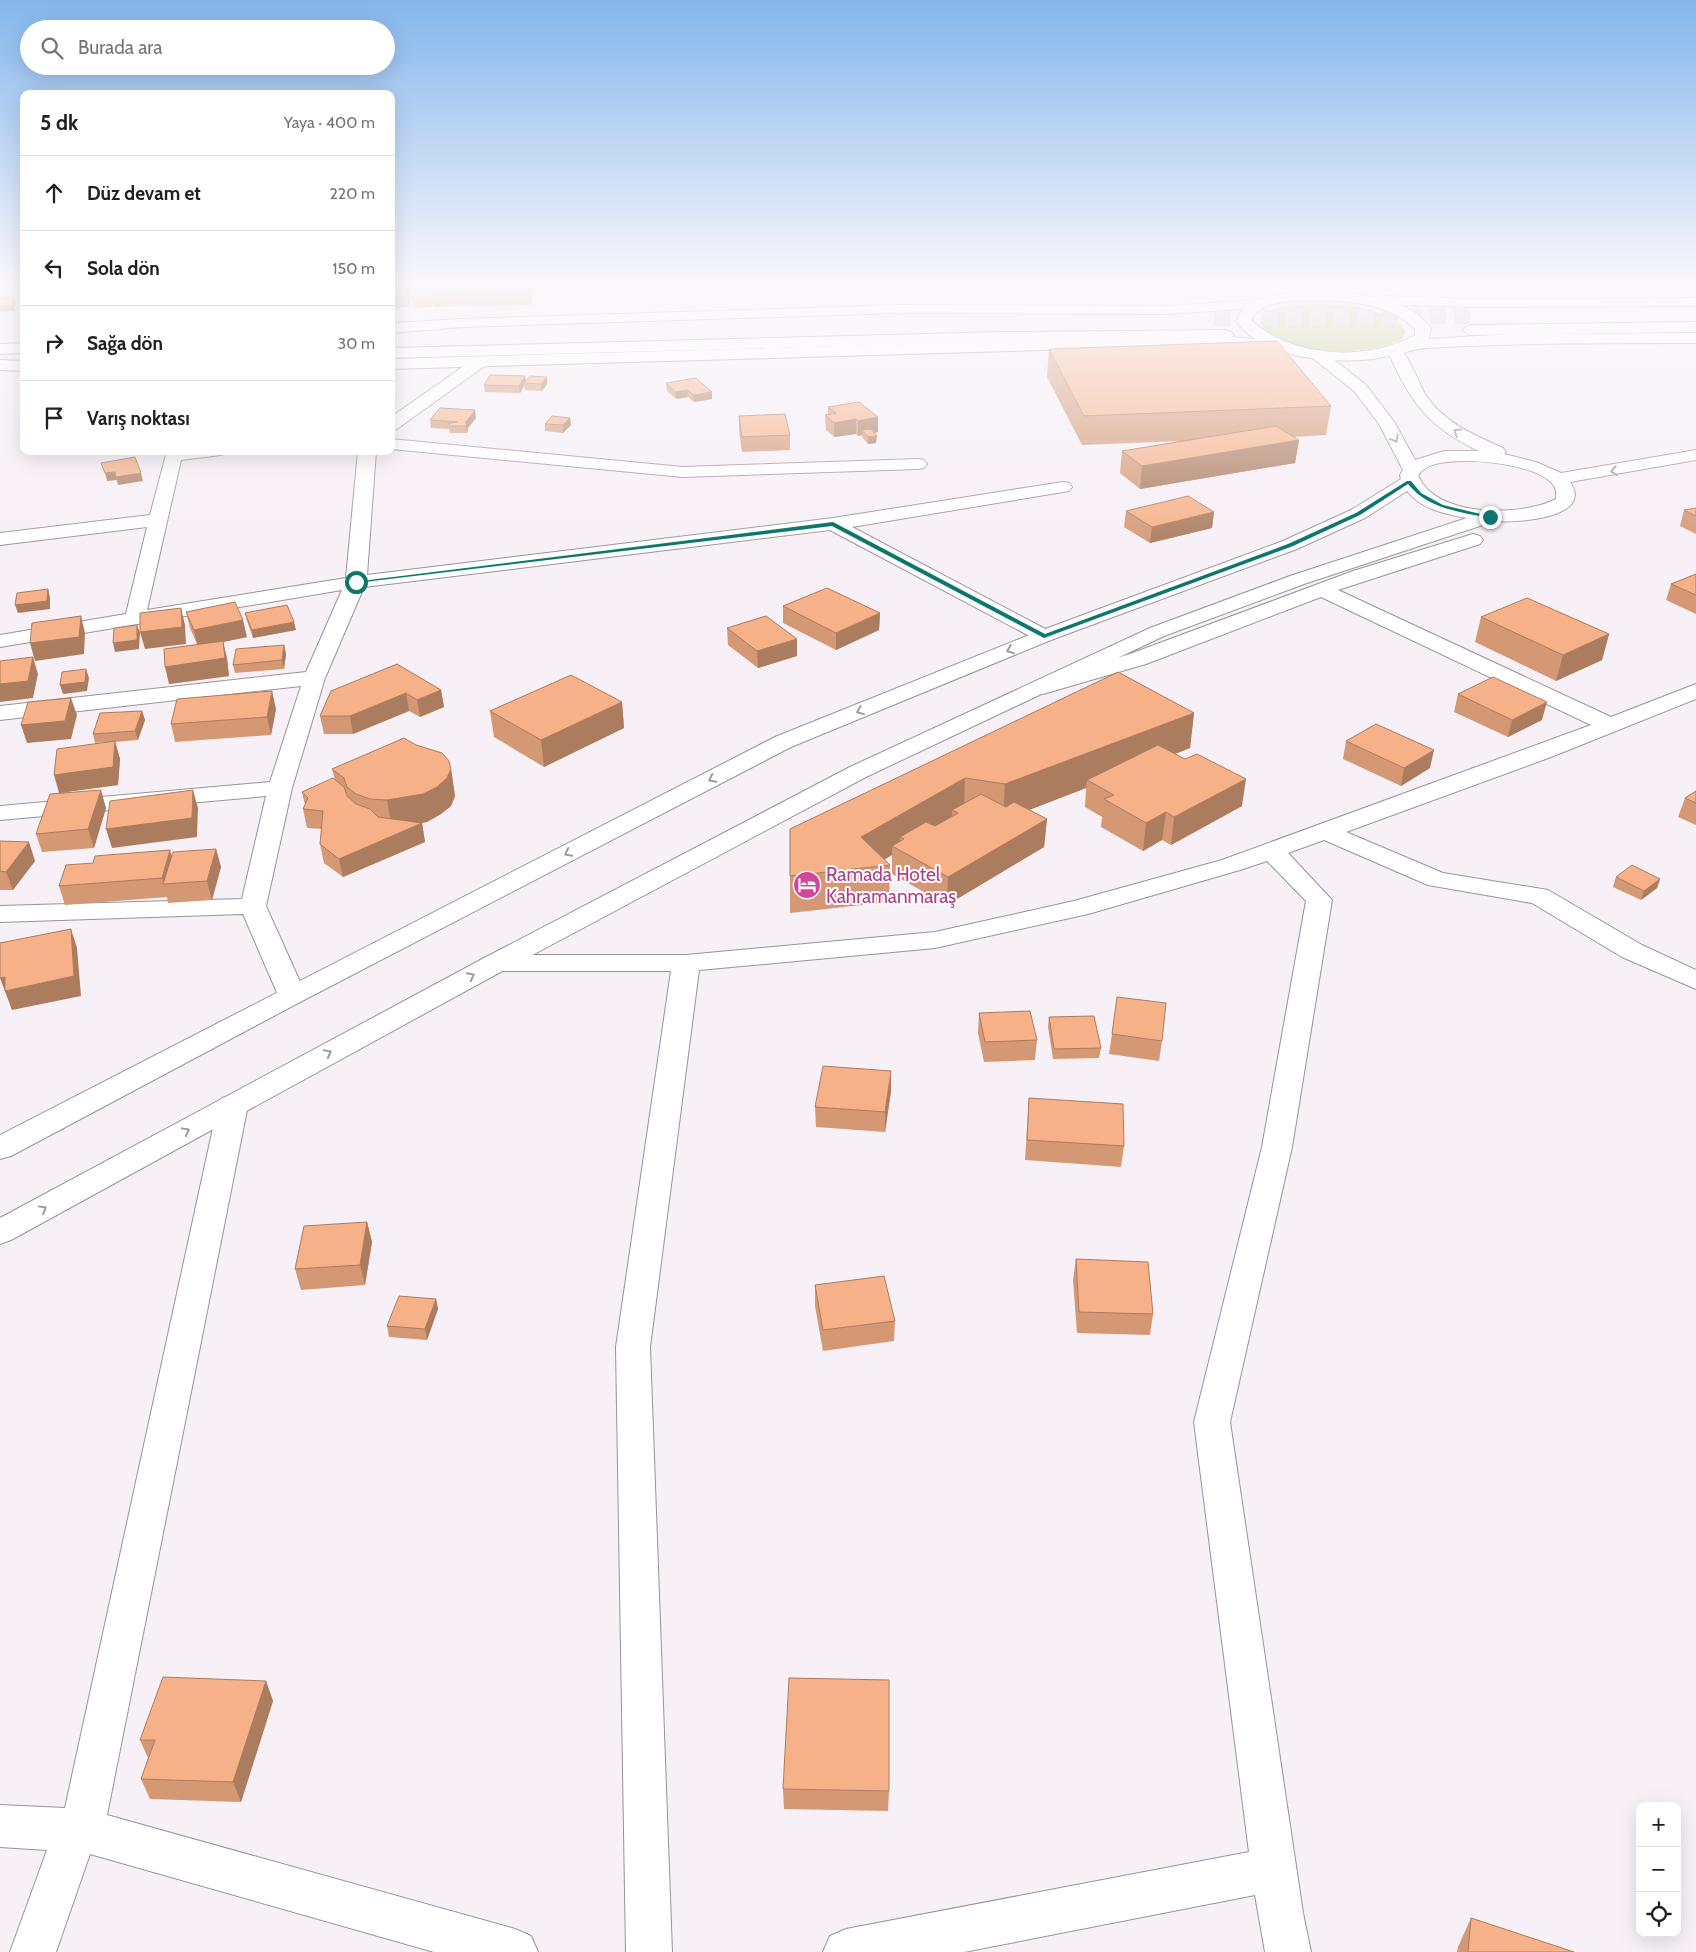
<!DOCTYPE html>
<html lang="tr">
<head>
<meta charset="utf-8">
<style>
  :root { --surface:#fff; --page:#f2f2f2; --text:#202124; --muted:#757577; --line:#e0e0e0 }
  body { margin:0; font-family:Cabin,sans-serif; background:var(--page); color:var(--text) }
  .controls { position:absolute; right:15px; bottom:15px; display:grid; overflow:hidden; border-radius:10px; box-shadow:0 5px 20px #0002 }
  .controls button { width:45px; height:45px; display:grid; place-items:center; padding:0; border:0; border-bottom:1px solid var(--line); background:var(--surface); color:var(--text); font:25px sans-serif }
  .stop { position:absolute; width:15px; height:15px; margin:-11px; border:4px solid #0f766e; border-radius:50%; background:#fff }
  .stop.end { background:#0f766e; border-color:#fff; box-shadow:0 1px 5px #0008 }
  .list { margin:0; padding:0; list-style:none }
  h2 { display:flex; justify-content:space-between; align-items:center; height:65px; margin:0; padding:0 20px; font-size:21px }
  h2 small { font-size:16px; font-weight:400; color:var(--muted) }
  .list li { display:grid; grid-template-columns:32px 1fr auto; gap:15px; align-items:center; box-sizing:border-box; height:75px; padding:0 20px; border-top:1px solid var(--line) }
  .list b { display:block; font-size:19px; white-space:nowrap }
  .list em { font-size:16px; font-style:normal; color:var(--muted) }
  .icon { flex:none; width:28px; height:28px; fill:none; stroke:currentColor; stroke-width:2; stroke-linecap:round; stroke-linejoin:round }
  .map { position:relative; flex:none; width:1696px; height:1952px; overflow:hidden }
  .search { position:absolute; background:var(--surface); box-shadow:0 5px 20px #0002; left:20px; top:20px; width:375px; height:55px; display:flex; align-items:center; gap:12px; box-sizing:border-box; padding:0 18px; border-radius:28px; color:var(--muted); font-size:19px }
  .panel { position:absolute; background:var(--surface); box-shadow:0 5px 20px #0002; left:20px; top:90px; width:375px; height:365px; border-radius:10px }
  .map>svg:first-child { display:block }
</style>
</head>
<body>
<div class="map">
<svg width="1696" height="1952" viewBox="0 0 1696 1952">
  <rect width="100%" height="100%" fill="#f7f0f7"/>
  <path fill="#bdc67d" d="M1315 304C1345 305 1384 306 1405 330L1403 338C1376 357 1273 359 1260 322 1271 305 1296 305 1315 304Z"/>
  <g fill="none" stroke-linecap="round" stroke-linejoin="round">
    <polyline stroke="#cdc7cd" stroke-width="16" stroke-dasharray="16 8" stroke-linecap="butt" points="1214,318 1475,316"/>
    <g stroke="#9a9399" stroke-width="2">
      <g id="street">
        <polygon points="480,357 486,359 488,362 486,365 397,429 391,430 391,417 474,359"/>
        <polygon points="391,439 683,467 918,459 924,460 927,464 924,468 918,469 683,477 391,449"/>
        <polygon points="167,451 224,451 221,455 181,460 147,610 346,578 358,451 376,451 367,575 833,518 1063,482 1069,483 1072,487 1069,491 1063,492 852,527 1051,632 1054,636 1051,640 1044,642 1037,640 830,530 364,587 325,678 292,788 266,906 306,995 302,1001 292,1004 282,1001 278,995 243,914 0,922 0,906 242,899 266,796 0,820 0,806 270,782 301,686 0,720 0,706 306,672 342,590 0,647 0,635 126,614 147,527 0,545 0,533 150,515"/>
        <polygon points="1473,534 1480,536 1483,540 1480,544 1338,590 1611,717 1696,684 1696,699 1551,757 1346,832 1443,873 1548,890 1642,945 1696,970 1696,989 1622,957 1532,903 1428,885 1324,840 1288,853 1332,900 1292,1147 1230,1422 1303,1913 1311,1952 1265,1952 1255,1895 964,1952 823,1952 830,1936 846,1929 1249,1852 1194,1422 1262,1147 1306,901 1267,861 1240,870 1088,914 935,948 699,970 650,1347 672,1952 626,1952 616,1347 671,971 496,971 486,969 482,963 486,957 496,955 686,955 935,932 1074,901 1222,860 1591,725 1321,597 1146,664 1043,694 1035,692 1032,687 1035,682 1130,654 1353,571"/>
        <polygon points="233,1095 244,1098 248,1105 107,1815 515,1929 531,1936 538,1952 434,1952 90,1854 56,1952 10,1952 47,1850 0,1847 0,1805 65,1808 218,1105 222,1098"/>
      </g>
    </g>
    <g stroke="#9a9399" stroke-width="2">
      <path id="secondary" d="M1304 292 1351 293 1379 298 1385 296 1473 299 1696 298V306L1473 307 1400 305C1412 309 1423 318 1431 328L1429 339 1510 334 1696 333V343C1606 343 1517 343 1427 348 1412 349 1399 355 1383 357 1366 361 1348 361 1331 360 1298 358 1255 349 1236 321L1243 309 1169 314 899 313 462 327 391 333V323L462 319 899 305 1169 306 1257 300 1278 294ZM1304 300C1343 301 1386 300 1415 329V335C1368 362 1291 358 1251 320 1261 301 1285 302 1304 300Z"/>
    </g>
    <g stroke="#9a9399" stroke-width="2">
      <g id="primary">
        <polygon points="1234,337 1289,343 1297,348 1289,353 1234,347 1114,348 391,369 391,359 1114,338"/>
        <path d="M1396 346C1406 349 1419 383 1425 394 1443 422 1474 435 1503 448L1506 452 1504 454 1536 462 1561 473 1696 450V460L1570 482C1595 518 1516 523 1495 521L1304 584 1164 636 866 777 506 969 11 1240 0 1244V1218L486 957 850 767 1150 628 1290 576 1467 518C1445 514 1421 509 1407 491L1365 518 1297 549 1051 640 791 747 302 1001 11 1156 0 1159V1135L775 737 1037 632 1283 541 1351 510 1401 479 1400 475 1403 470 1379 424 1354 391 1310 356 1308 353 1310 350H1322L1366 385 1395 423 1415 460 1444 451H1479C1429 428 1409 401 1388 351ZM1461 461C1482 460 1545 466 1555 488 1557 491 1556 496 1556 499 1521 517 1435 518 1418 475 1429 462 1445 462 1461 461Z"/>
        <polygon points="0,360 24,361 24,371 0,370"/>
      </g>
    </g>
    <g stroke="#9a9399" stroke-width="2">
      <g id="highway">
        <polygon points="1696,322 1696,332 1470,335 1462,330 1470,325"/>
        <polygon points="1226,330 1231,332 1234,335 1231,338 1003,342 391,358 391,348 1003,332"/>
        <polygon points="24,343 24,353 0,354 0,344"/>
      </g>
    </g>
    <use href="#street" fill="#fff" fill-rule="evenodd"/>
    <use href="#secondary" fill="#fff" fill-rule="evenodd"/>
    <use href="#primary" fill="#fff" fill-rule="evenodd"/>
    <use href="#highway" fill="#fff" fill-rule="evenodd"/>
  </g>
  <g fill="#d49875">
    <polygon points="1434,283 1480,283 1480,284 1438,286"/>
    <polygon points="535,285 531,305 434,307 433,301 432,307 414,308 413,301 432,294"/>
    <polygon points="408,288 410,301 409,307 391,308 391,289"/>
    <polygon points="1049,349 1331,406 1326,435 1293,437 1299,440 1295,463 1140,489 1120,473 1122,451 1181,441 1082,445 1047,377"/>
    <polygon points="525,376 526,380 547,384 542,391 525,390 524,386 520,393 485,392 484,385"/>
    <polygon points="666,383 712,392 712,399 694,402 688,397 676,399 667,391"/>
    <polygon points="828,407 878,417 878,432 874,433 876,443 868,444 862,437 862,435 858,436 856,434 834,437 826,430 825,415 828,415"/>
    <polygon points="739,416 790,435 790,450 742,452 739,431"/>
    <polygon points="476,418 468,428 468,430 467,433 450,433 449,429 431,428 430,420"/>
    <polygon points="570,418 571,425 563,433 545,431 545,424"/>
    <polygon points="1696,508 1696,534 1680,526 1684,510"/>
    <polygon points="1126,511 1214,512 1212,528 1150,543 1124,527"/>
    <polygon points="1696,574 1696,614 1666,600 1671,584"/>
    <polygon points="783,606 880,613 879,630 836,650 783,623"/>
    <polygon points="186,612 247,637 223,642 227,658 229,676 169,684 197,644 190,628"/>
    <polygon points="245,613 296,630 253,638 247,621"/>
    <polygon points="1481,617 1609,634 1602,660 1556,681 1475,642"/>
    <polygon points="727,628 797,656 758,668 728,645"/>
    <polygon points="284,645 286,654 284,669 235,673 233,665"/>
    <polygon points="397,664 441,690 444,707 420,717 409,711 353,734 324,734 320,716"/>
    <polygon points="1118,672 1194,713 1190,748 1175,754 1242,806 1171,845 1162,840 1143,851 1101,827 1102,817 1085,807 1086,788 1029,810 1047,819 1044,847 947,905 892,874 892,855 884,860 890,865 889,902 790,913 790,876"/>
    <polygon points="1458,694 1542,720 1508,737 1454,712"/>
    <polygon points="622,702 624,728 544,767 494,737 490,711"/>
    <polygon points="276,709 271,735 175,742 171,724"/>
    <polygon points="142,711 145,720 138,740 115,742 120,759 118,785 65,792 106,808 94,848 42,852 36,834 59,793 104,742 95,743 93,734"/>
    <polygon points="1346,741 1430,768 1401,786 1343,759"/>
    <polygon points="416,745 451,769 455,796 451,806 441,814 427,822 419,823 422,823 425,842 343,877 324,863 320,844 322,829 307,828 303,809 305,805 302,792 335,780 332,769"/>
    <polygon points="1696,791 1696,825 1678,817 1685,798"/>
    <polygon points="0,841 35,861 13,890 0,890"/>
    <polygon points="216,849 221,867 212,900 168,903 167,897 65,905 59,886 93,863 171,855"/>
    <polygon points="1616,877 1660,879 1657,888 1641,900 1613,887"/>
    <polygon points="979,1013 1037,1040 1035,1060 984,1062 978,1033"/>
    <polygon points="1049,1017 1101,1048 1099,1058 1053,1059 1048,1027"/>
    <polygon points="1112,1034 1162,1041 1159,1061 1109,1054"/>
    <polygon points="891,1091 885,1132 816,1127 815,1107"/>
    <polygon points="1029,1098 1124,1146 1121,1167 1025,1160"/>
    <polygon points="367,1222 372,1242 365,1285 301,1290 295,1269"/>
    <polygon points="1076,1259 1153,1314 1150,1335 1077,1333 1073,1280"/>
    <polygon points="815,1285 895,1321 894,1341 823,1351 815,1306"/>
    <polygon points="436,1299 438,1309 427,1340 389,1337 387,1326"/>
    <polygon points="266,1681 273,1701 241,1802 150,1799 141,1779 148,1758 140,1740"/>
    <polygon points="783,1789 889,1791 888,1811 784,1809"/>
    <polygon points="1471,1918 1574,1952 1457,1952 1458,1947"/>
  </g>
  <g fill="#ac7c5f">
    <polygon points="531,283 535,283 535,285 531,305 530,292"/>
    <polygon points="408,288 410,301 409,307 407,294"/>
    <polygon points="432,295 433,301 432,307 431,300"/>
    <polygon points="14,297 16,304 14,311 0,312 0,306"/>
    <polygon points="525,376 526,383 524,383 524,386 520,393 519,386"/>
    <polygon points="547,377 547,384 542,391 541,384"/>
    <polygon points="688,390 688,397 676,399 675,392"/>
    <polygon points="712,392 712,399 694,402 693,395"/>
    <polygon points="475,410 476,418 468,428 468,430 467,433 466,426 465,423"/>
    <polygon points="878,417 878,432 866,434 862,430 862,435 858,436 858,421"/>
    <polygon points="570,418 571,425 563,433 563,425"/>
    <polygon points="856,419 856,434 834,437 834,423"/>
    <polygon points="877,436 876,443 868,444 868,437"/>
    <polygon points="1299,440 1295,463 1140,489 1142,466"/>
    <polygon points="115,472 117,480 107,481 105,473"/>
    <polygon points="141,473 143,481 118,485 116,477"/>
    <polygon points="1214,512 1212,528 1150,543 1152,527"/>
    <polygon points="48,589 50,598 50,609 18,613 15,605"/>
    <polygon points="181,608 185,625 186,644 145,649 140,632"/>
    <polygon points="880,613 879,630 836,650 836,633"/>
    <polygon points="81,616 85,633 84,654 35,661 30,643"/>
    <polygon points="243,620 247,637 223,642 227,658 229,676 169,684 165,667 198,647 194,630"/>
    <polygon points="294,622 296,630 253,638 252,630"/>
    <polygon points="137,625 140,633 139,649 115,652 113,643"/>
    <polygon points="1609,634 1602,660 1556,681 1563,655"/>
    <polygon points="797,639 797,656 758,668 757,651"/>
    <polygon points="284,645 286,654 284,669 282,660"/>
    <polygon points="33,657 38,674 33,698 0,702 0,684"/>
    <polygon points="86,669 89,678 87,691 63,694 60,685"/>
    <polygon points="441,690 444,707 420,717 417,700"/>
    <polygon points="272,691 276,709 271,735 267,717"/>
    <polygon points="406,693 409,711 353,734 350,716"/>
    <polygon points="71,698 77,715 71,739 27,743 21,725"/>
    <polygon points="622,702 624,728 544,767 541,740"/>
    <polygon points="1547,702 1542,720 1508,737 1512,720"/>
    <polygon points="142,711 145,720 138,740 135,731"/>
    <polygon points="1194,713 1190,748 1095,785 1087,780 1086,788 1003,820 1005,784"/>
    <polygon points="115,741 120,759 118,785 59,793 54,775"/>
    <polygon points="1434,750 1430,768 1401,786 1404,768"/>
    <polygon points="451,769 455,796 451,806 441,814 427,822 392,828 387,800"/>
    <polygon points="965,778 964,814 958,813 952,810 952,821 904,839 900,837 899,849 892,846 892,855 871,867 861,837"/>
    <polygon points="1246,779 1242,806 1171,845 1174,817"/>
    <polygon points="101,790 106,808 94,848 88,829"/>
    <polygon points="193,790 198,808 197,837 112,848 106,829"/>
    <polygon points="1166,812 1162,840 1143,851 1146,823"/>
    <polygon points="1047,819 1044,847 947,905 948,877"/>
    <polygon points="422,823 425,842 343,877 339,859"/>
    <polygon points="29,842 35,861 13,890 6,872"/>
    <polygon points="216,849 221,867 212,900 207,881"/>
    <polygon points="170,850 175,869 164,884 162,878"/>
    <polygon points="1660,879 1657,888 1641,900 1644,891"/>
    <polygon points="71,929 77,948 81,996 12,1010 0,978"/>
    <polygon points="891,1071 891,1091 885,1132 885,1112"/>
    <polygon points="367,1222 372,1242 365,1285 360,1265"/>
    <polygon points="436,1299 438,1309 427,1340 425,1329"/>
    <polygon points="266,1681 273,1701 241,1802 233,1782"/>
  </g>
  <g fill="#f6b188" stroke="#ac7c5f">
    <polygon points="514,283 531,283 530,292 432,294 434,289 513,287"/>
    <polygon points="408,288 407,294 391,295 391,289"/>
    <polygon points="432,294 431,300 413,301 414,295"/>
    <polygon points="14,297 12,305 0,306 0,298"/>
    <polygon points="1277,341 1331,406 1084,416 1049,349"/>
    <polygon points="490,375 525,376 519,386 484,385"/>
    <polygon points="530,376 547,377 541,384 524,383"/>
    <polygon points="696,378 712,392 693,395 688,390 675,392 666,383"/>
    <polygon points="859,402 878,417 858,421 856,419 834,423 825,415 836,413 828,407"/>
    <polygon points="440,408 475,410 465,423 467,423 466,426 449,426 450,423 458,422 430,420"/>
    <polygon points="785,414 790,435 742,437 739,416"/>
    <polygon points="552,416 570,418 563,425 545,424"/>
    <polygon points="1276,426 1299,440 1142,466 1122,451"/>
    <polygon points="871,429 877,436 868,437 862,430"/>
    <polygon points="135,457 141,473 116,477 115,472 105,473 101,463"/>
    <polygon points="1188,496 1214,512 1152,527 1126,511"/>
    <polygon points="1696,508 1696,516 1684,510"/>
    <polygon points="1696,574 1696,595 1671,584"/>
    <polygon points="827,588 880,613 836,633 783,606"/>
    <polygon points="48,589 47,601 15,605 17,593"/>
    <polygon points="1527,598 1609,634 1563,655 1481,617"/>
    <polygon points="235,602 243,620 194,630 186,612"/>
    <polygon points="287,605 294,622 252,630 245,613"/>
    <polygon points="181,608 182,627 140,632 140,613"/>
    <polygon points="81,616 79,637 30,643 32,623"/>
    <polygon points="766,616 797,639 757,651 727,628"/>
    <polygon points="137,625 137,640 113,643 114,628"/>
    <polygon points="223,641 225,658 165,667 164,649"/>
    <polygon points="284,645 282,660 233,665 236,649"/>
    <polygon points="33,657 28,681 0,684 0,661"/>
    <polygon points="397,664 441,690 417,700 406,693 350,716 320,716 331,691"/>
    <polygon points="86,669 85,682 60,685 62,672"/>
    <polygon points="1118,672 1194,713 1005,784 965,778 861,837 890,865 790,876 790,829"/>
    <polygon points="571,675 622,702 541,740 490,711"/>
    <polygon points="1493,677 1547,702 1512,720 1458,694"/>
    <polygon points="272,691 267,717 171,724 177,699"/>
    <polygon points="71,698 65,721 21,725 28,702"/>
    <polygon points="142,711 135,731 93,734 100,713"/>
    <polygon points="1376,724 1434,750 1404,768 1346,741"/>
    <polygon points="404,738 416,745 442,753 449,761 451,769 447,778 437,787 423,794 387,800 370,799 356,794 347,787 344,778 332,769"/>
    <polygon points="115,741 113,767 54,775 57,749"/>
    <polygon points="1158,745 1185,759 1197,754 1246,779 1174,817 1166,812 1146,823 1104,799 1114,795 1087,780"/>
    <polygon points="333,778 344,787 347,796 356,804 370,809 378,817 422,823 339,859 320,844 323,811 303,809 308,798 302,792"/>
    <polygon points="101,790 88,829 36,834 50,794"/>
    <polygon points="193,790 192,818 106,829 110,801"/>
    <polygon points="1696,791 1696,803 1685,798"/>
    <polygon points="981,794 1006,807 1014,802 1047,819 948,877 892,846 904,839 900,837 926,822 935,826 958,813 952,810"/>
    <polygon points="0,841 29,842 6,872 0,871"/>
    <polygon points="216,849 207,881 163,884 173,852"/>
    <polygon points="170,850 162,878 59,886 66,865 93,863 95,856"/>
    <polygon points="1632,865 1660,879 1644,891 1616,877"/>
    <polygon points="71,929 74,976 5,991 5,977 0,978 0,943"/>
    <polygon points="1117,997 1166,1003 1162,1041 1112,1034"/>
    <polygon points="1030,1011 1037,1040 985,1042 979,1013"/>
    <polygon points="1094,1016 1101,1048 1054,1049 1049,1017"/>
    <polygon points="823,1066 891,1071 885,1112 815,1107"/>
    <polygon points="1029,1098 1123,1104 1124,1146 1027,1140"/>
    <polygon points="367,1222 360,1265 295,1269 304,1226"/>
    <polygon points="1076,1259 1148,1262 1153,1314 1079,1312"/>
    <polygon points="884,1276 895,1321 823,1330 815,1285"/>
    <polygon points="399,1296 436,1299 425,1329 387,1326"/>
    <polygon points="163,1677 266,1681 233,1782 141,1779 155,1740 140,1740"/>
    <polygon points="789,1678 889,1680 889,1791 783,1789"/>
    <polygon points="1471,1918 1574,1952 1468,1952"/>
  </g>
  <defs><path id="oneway-chevron" d="M-2-3.5L2.5 0L-2 3.5" fill="none" stroke-width="1.6" stroke-linecap="round" stroke-linejoin="round" transform="scale(1.25)"/></defs>
  <g stroke="#9d9c9d">
    <use href="#oneway-chevron" transform="translate(1457 432) rotate(-148)"/>
    <use href="#oneway-chevron" transform="translate(1395 439) rotate(61)"/>
    <use href="#oneway-chevron" transform="translate(1614 471) rotate(170)"/>
    <use href="#oneway-chevron" transform="translate(1010 650) rotate(158)"/>
    <use href="#oneway-chevron" transform="translate(860 711) rotate(158)"/>
    <use href="#oneway-chevron" transform="translate(712 779) rotate(153)"/>
    <use href="#oneway-chevron" transform="translate(568 853) rotate(153)"/>
    <use href="#oneway-chevron" transform="translate(471 976) rotate(-28)"/>
    <use href="#oneway-chevron" transform="translate(328 1053) rotate(-28)"/>
    <use href="#oneway-chevron" transform="translate(186 1131) rotate(-29)"/>
    <use href="#oneway-chevron" transform="translate(43 1209) rotate(-29)"/>
  </g>
  <linearGradient id="sky" x2="0" y2="1"><stop stop-color="#83b5ec"/><stop offset="0.51" stop-color="#fbf8fb"/><stop offset="1" stop-color="#fbf8fb" stop-opacity="0"/></linearGradient>
  <rect width="1696" height="556" fill="url(#sky)"/>
  <path fill="#0f766e" d="M1407 481H1411L1421 493 1443 505 1493 517 1490 518C1460 512 1428 509 1408 484L1360 515 1293 546 1044 638 832 526 356 583 353 582 833 522 1045 634 1288 544 1356 513Z"/>
  <defs>
    <g id="hotel-disc" transform="scale(1.4375)"><circle r="9.5" fill="#d1479c" stroke="#fff"/><path d="M-6-4.5h1.5V1H6V5H4.5V3h-9V5H-6ZM-4 0a1.8 1.8 0 1 1 3.6 0ZM.5 0V-2.5h3Q6-2.5 6 0Z" fill="#fff"/></g>
  </defs>
  <g fill-rule="evenodd">
    <use href="#hotel-disc" x="807" y="885"/>
  </g>
  <g text-anchor="middle" stroke-width="4" stroke-linejoin="round" paint-order="stroke">
    <g font-size="19" fill="#b23c85" stroke="#fff" text-anchor="start">
      <text x="826" y="881">Ramada Hotel<tspan x="826" dy="22">Kahramanmaraş</tspan></text>
    </g>
  </g>
</svg>
<div class="controls">
<button>+</button>
<button>−</button>
<button><svg class="icon" aria-label="locate" viewBox="0 0 24 24"><circle cx="12" cy="12" r="6"/><path d="M12 2v4M12 18v4M2 12h4M18 12h4"/></svg></button>
</div>
<div class="stop" style="left:356px;top:582px"></div>
<div class="stop end" style="left:1490px;top:517px"></div>
<div class="search"><svg class="icon" aria-label="search" viewBox="0 0 24 24"><circle cx="10" cy="10" r="6"/><path d="M15 15l6 6"/></svg>Burada ara</div>
<section class="panel">
<h2>5 dk<small>Yaya · 400 m</small></h2>
<ul class="list">
<li><svg class="icon" aria-label="ahead" viewBox="0 0 24 24"><path d="M12 20V5M6 11l6-6 6 6"/></svg><div><b>Düz devam et</b></div><em>220 m</em></li>
<li><svg class="icon" aria-label="left" viewBox="0 0 24 24"><path d="M17 20v-9H6M10 6l-5 5 5 5"/></svg><div><b>Sola dön</b></div><em>150 m</em></li>
<li><svg class="icon" aria-label="right" viewBox="0 0 24 24"><path d="M7 20v-9h11M14 6l5 5-5 5"/></svg><div><b>Sağa dön</b></div><em>30 m</em></li>
<li><svg class="icon" aria-label="arrive" viewBox="0 0 24 24"><path d="M6 21V4h12l-3 4 3 4H6"/></svg><div><b>Varış noktası</b></div></li>
</ul>
</section>
</div>
</body>
</html>
